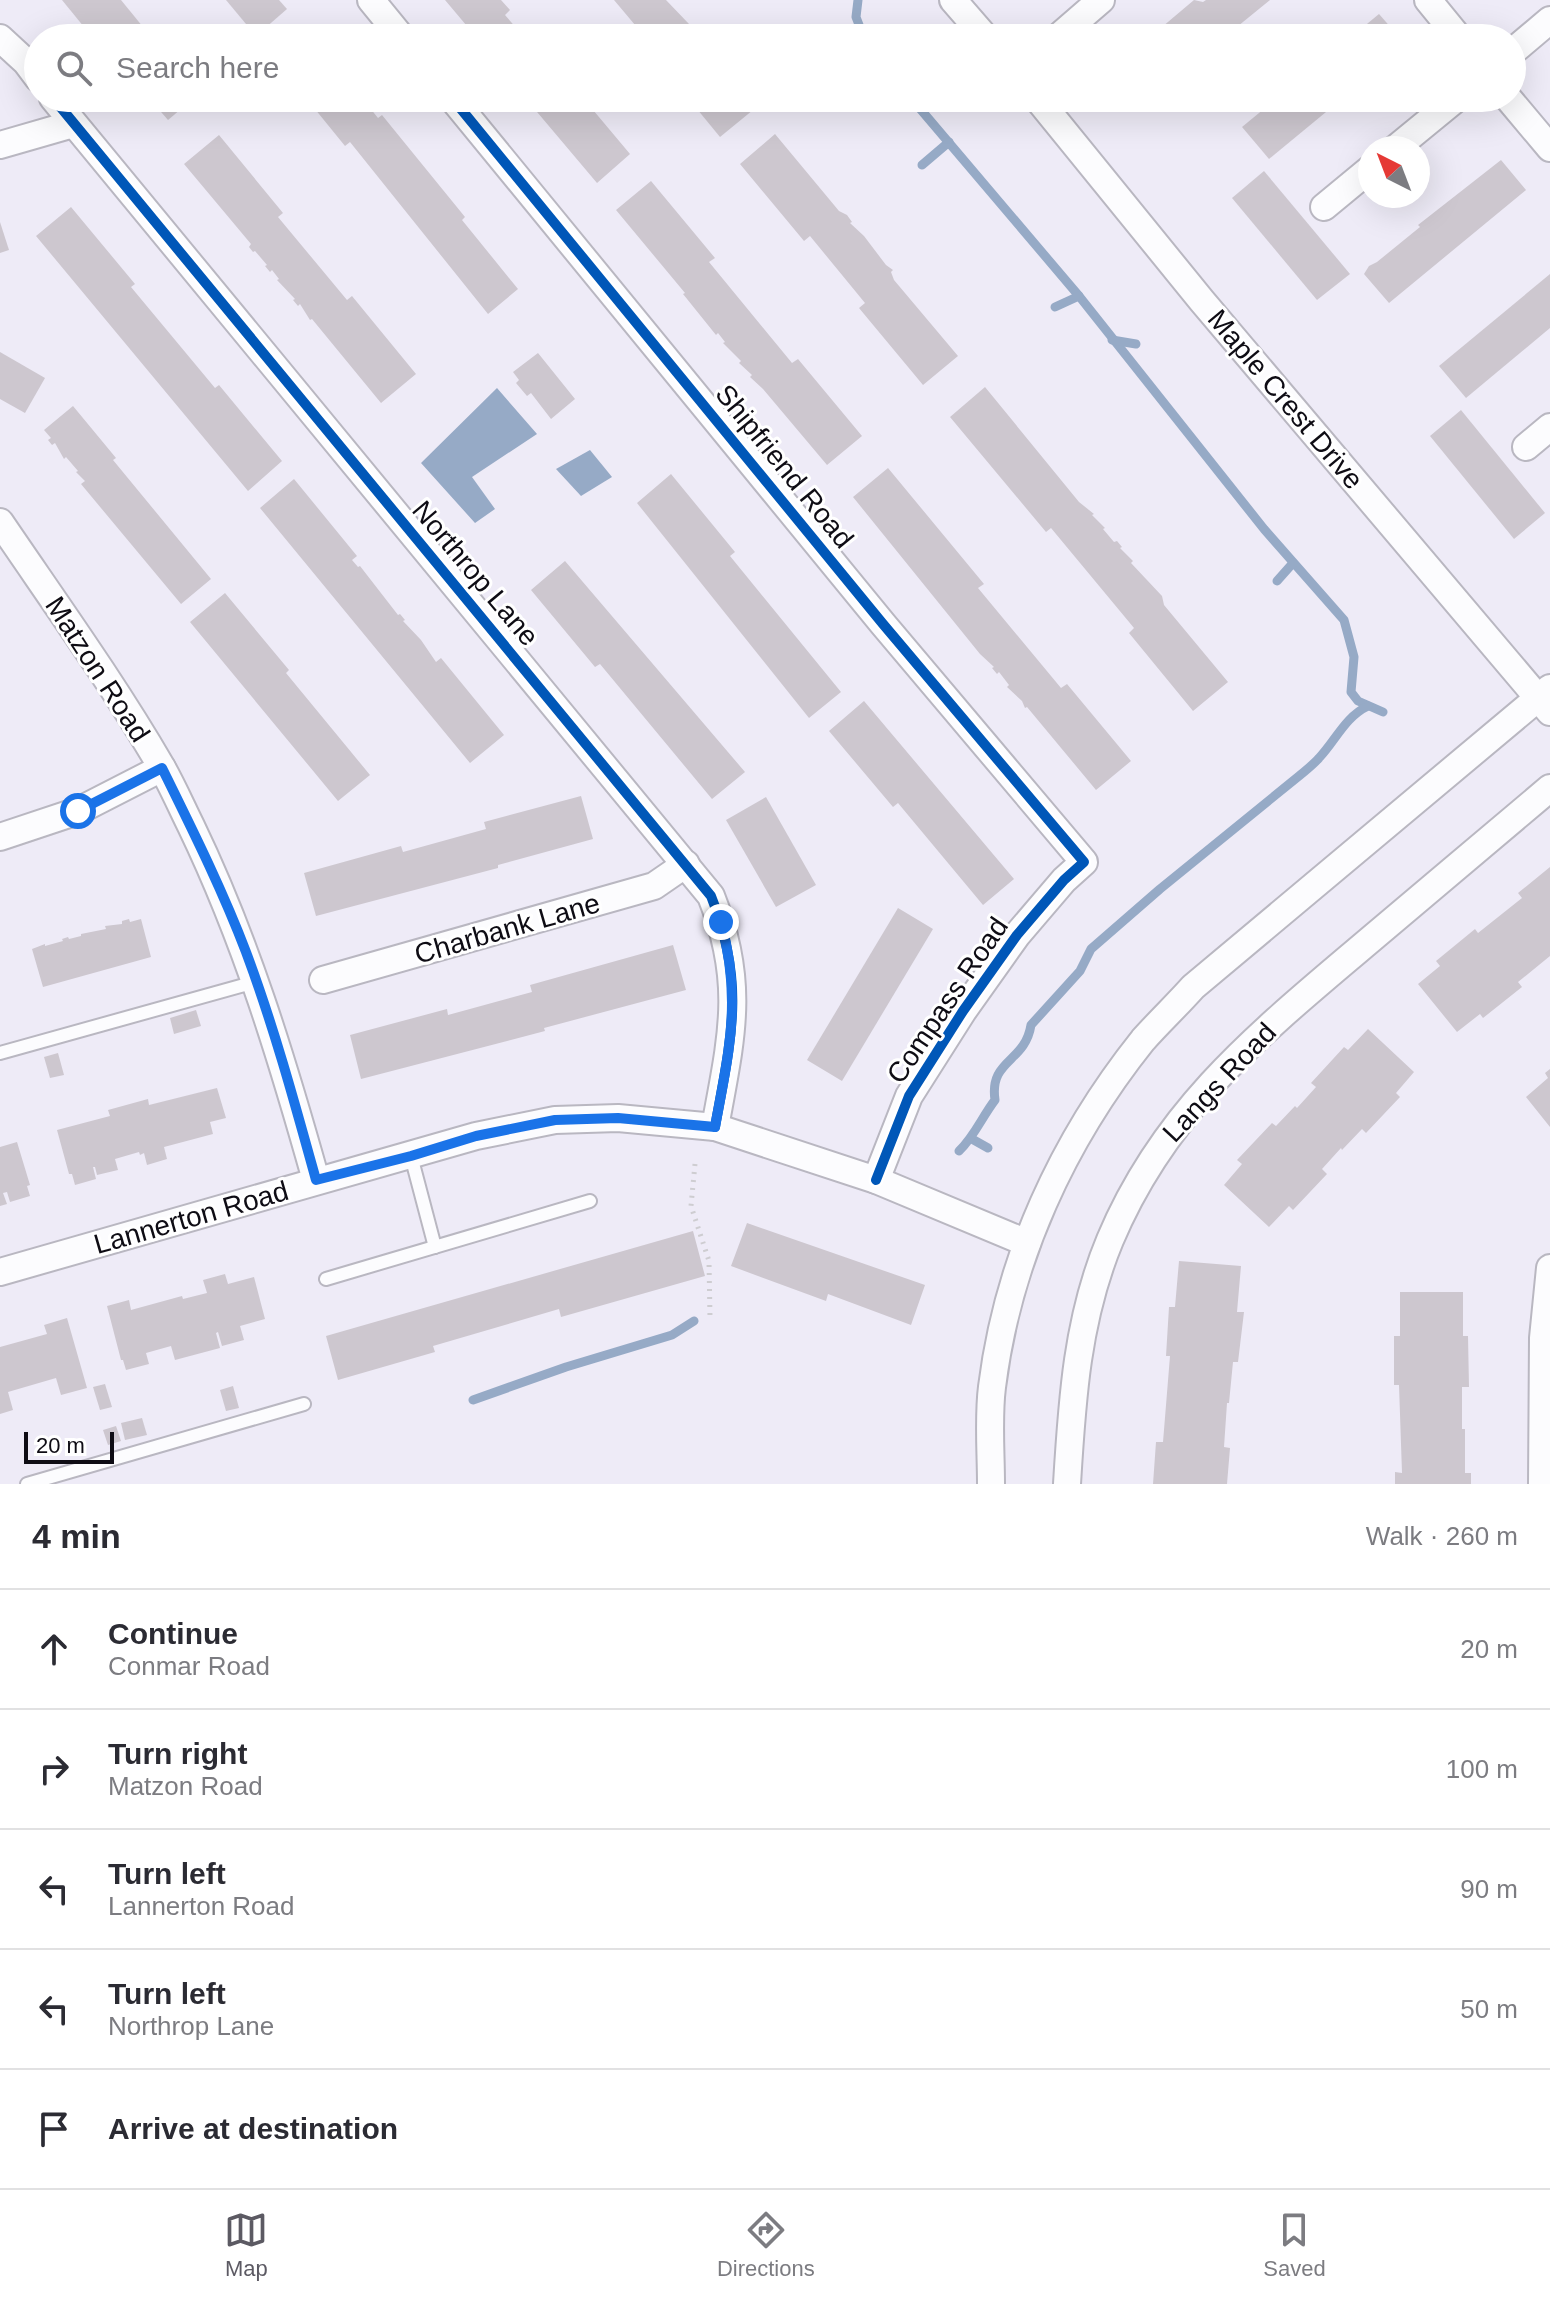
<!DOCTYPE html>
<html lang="en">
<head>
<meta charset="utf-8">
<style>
  :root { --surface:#fff; --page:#f7f7f7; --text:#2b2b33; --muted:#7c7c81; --line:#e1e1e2; --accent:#5c5a63 }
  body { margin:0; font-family:Arial,sans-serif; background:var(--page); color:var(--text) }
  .compass { position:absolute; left:1358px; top:136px; width:72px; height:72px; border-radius:50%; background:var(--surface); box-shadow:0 8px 32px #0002; rotate:318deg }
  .scale { position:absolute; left:24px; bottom:20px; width:90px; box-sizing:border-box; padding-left:8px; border:4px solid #0e0c14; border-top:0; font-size:22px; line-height:28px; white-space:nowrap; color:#0e0c14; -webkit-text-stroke:6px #fff; paint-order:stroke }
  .stop { position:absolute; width:24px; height:24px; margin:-18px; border:6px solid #1a73e8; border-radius:50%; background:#fff }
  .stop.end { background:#1a73e8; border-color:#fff; box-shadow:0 2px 8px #0008 }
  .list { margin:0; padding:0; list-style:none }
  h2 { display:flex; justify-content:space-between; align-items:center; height:104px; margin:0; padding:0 32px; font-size:34px }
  h2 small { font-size:26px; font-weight:400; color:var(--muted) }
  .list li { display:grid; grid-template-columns:52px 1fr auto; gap:24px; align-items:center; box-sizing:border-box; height:120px; padding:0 32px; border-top:2px solid var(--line) }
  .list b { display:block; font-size:30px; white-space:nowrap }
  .list p { margin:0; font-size:26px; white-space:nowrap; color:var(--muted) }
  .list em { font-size:26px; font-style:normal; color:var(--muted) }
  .icon { flex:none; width:44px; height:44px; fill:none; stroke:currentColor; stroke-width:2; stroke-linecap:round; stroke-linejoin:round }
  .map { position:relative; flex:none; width:1550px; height:1484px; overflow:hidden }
  .search { position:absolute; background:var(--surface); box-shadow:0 8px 32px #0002; left:24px; right:24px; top:24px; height:88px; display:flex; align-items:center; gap:20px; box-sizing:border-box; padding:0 28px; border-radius:44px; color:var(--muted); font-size:30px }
  .sheet { height:704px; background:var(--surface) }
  nav { display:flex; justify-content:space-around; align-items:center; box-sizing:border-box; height:112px; border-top:2px solid var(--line); background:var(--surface); font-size:22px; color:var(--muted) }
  nav a { display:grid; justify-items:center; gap:4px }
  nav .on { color:var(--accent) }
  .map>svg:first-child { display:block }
</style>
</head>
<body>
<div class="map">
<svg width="1550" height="1484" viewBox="0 0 1550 1484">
  <rect width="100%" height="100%" fill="#eeebf7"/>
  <g fill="#96aac6">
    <polygon points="497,388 537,434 472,477 495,509 475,523 421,463"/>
    <polygon points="590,450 612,477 581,496 556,469"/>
  </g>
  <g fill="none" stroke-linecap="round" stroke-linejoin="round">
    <g stroke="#96aac6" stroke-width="9">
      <polyline points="858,0 856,17 864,38"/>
      <polyline points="911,98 1079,296 1264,529 1344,620 1354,657 1351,692 1358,701 1383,712"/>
      <polyline points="922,165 949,142"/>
      <polyline points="1055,307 1079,296"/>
      <polyline points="1112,340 1136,344"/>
      <polyline points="1277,581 1293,563"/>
      <polyline points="972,1139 988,1148"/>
      <path d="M959 1151C974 1137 982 1117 995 1100 989 1059 1025 1063 1031 1025L1080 971 1091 949 1160 889 1299 776C1306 770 1313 765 1319 758 1336 740 1345 717 1368 706"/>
      <polyline points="473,1400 566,1367 672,1335 694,1321"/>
    </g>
  </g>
  <g fill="#cdc7cf">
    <polygon points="62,0 121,0 152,38 93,38"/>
    <polygon points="226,0 279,0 287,9 256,36"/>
    <polygon points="445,0 501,0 510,10 505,15 525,38 477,38"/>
    <polygon points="614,0 666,0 689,24 692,31 689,33 693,38 646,38"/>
    <polygon points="1194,0 1203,2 1206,0 1270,0 1227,35 1225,32 1218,38 1149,38"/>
    <polygon points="1379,14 1400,38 1350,38"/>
    <polygon points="149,98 194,98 168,120"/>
    <polygon points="306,98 362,98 378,118 382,115 465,217 462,220 518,289 488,314 350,142 345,146"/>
    <polygon points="521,98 583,98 630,154 597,183 532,106"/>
    <polygon points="688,98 743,98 753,110 720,137"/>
    <polygon points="1277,98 1343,98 1269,159 1242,127"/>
    <polygon points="775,134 839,211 847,215 852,222 850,223 864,236 886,265 893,270 891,272 894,280 958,356 923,385 859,308 865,303 810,236 804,241 740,164"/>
    <polygon points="219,135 283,213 278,217 347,300 352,296 416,374 381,403 312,319 310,320 300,304 298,306 293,300 295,299 277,280 279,279 272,270 270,272 265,266 267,265 255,251 253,252 249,247 251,244 184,164"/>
    <polygon points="1501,160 1526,190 1389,303 1364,274 1369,266 1377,262 1420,227 1418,225"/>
    <polygon points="1264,171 1350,274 1317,300 1232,198"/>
    <polygon points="651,181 715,258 709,262 792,363 798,359 862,436 827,465 763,389 750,377 752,375 739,363 741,361 723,343 725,342 718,333 716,335 683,294 685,293 616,210"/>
    <polygon points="71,207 135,284 131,287 215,388 219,385 282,461 248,491 36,236"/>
    <polygon points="0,222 9,250 0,253"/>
    <polygon points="1550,274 1550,328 1466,398 1439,366"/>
    <polygon points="0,352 45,378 25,413 0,399"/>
    <polygon points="538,353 575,399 551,419 531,393 527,396 516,383 519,380 513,372"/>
    <polygon points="985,387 1079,502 1094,514 1092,515 1105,528 1103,529 1114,542 1117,541 1122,547 1120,548 1133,561 1131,563 1162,596 1164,605 1228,682 1193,711 1129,633 1134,628 1051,528 1046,532 950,417"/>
    <polygon points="73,406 116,458 113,460 211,579 181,604 81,484 85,481 76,472 78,471 66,457 64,459 55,443 52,445 48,440 51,438 44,430"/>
    <polygon points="1461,410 1545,513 1514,539 1430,436"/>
    <polygon points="888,468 984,584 978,588 1061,688 1067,684 1131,761 1096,790 1027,707 1025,708 1022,701 1007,687 1009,685 999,672 997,674 992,668 994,667 980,654 853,497"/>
    <polygon points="671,474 735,552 730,556 841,692 809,718 637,503"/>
    <polygon points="294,479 357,556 352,560 358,567 360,566 398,615 400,614 405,620 403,621 421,640 436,662 441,658 504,735 470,763 260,508"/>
    <polygon points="565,561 745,772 712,799 600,664 595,667 531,590"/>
    <polygon points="225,593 289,670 286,673 370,775 338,801 190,622"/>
    <polygon points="864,701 1014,879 983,905 898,803 893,807 829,731"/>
    <polygon points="581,796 593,839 498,865 498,868 316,916 304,873 401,846 403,852 486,829 484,822"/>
    <polygon points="766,797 816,885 776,907 726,820"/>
    <polygon points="1550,867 1550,956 1518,982 1522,987 1483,1018 1480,1014 1457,1032 1418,984 1440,966 1436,961 1475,929 1478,933 1522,898 1518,893"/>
    <polygon points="898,908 933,929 842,1081 807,1060"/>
    <polygon points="129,919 130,922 141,919 151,957 43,987 32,949 45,944 45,946 63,941 62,939 68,937 69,939 81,936 81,934 106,929 105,926 122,924 122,921"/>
    <polygon points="673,945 686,990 544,1028 545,1031 361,1079 350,1035 447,1009 448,1015 532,992 530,985"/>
    <polygon points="196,1010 201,1026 174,1034 170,1018"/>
    <polygon points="1368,1029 1414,1072 1396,1093 1400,1097 1366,1133 1362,1129 1342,1150 1341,1148 1322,1169 1327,1174 1293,1210 1289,1206 1269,1227 1224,1185 1242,1164 1237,1160 1272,1123 1276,1126 1295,1106 1297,1108 1316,1087 1311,1083 1344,1047 1348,1050"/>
    <polygon points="58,1053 64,1075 50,1078 44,1057"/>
    <polygon points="1550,1069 1550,1127 1526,1097 1548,1078 1545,1073"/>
    <polygon points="217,1088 226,1118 210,1122 213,1134 164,1147 167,1159 147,1165 144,1153 140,1155 139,1152 115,1159 118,1170 97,1175 95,1167 93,1167 96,1179 75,1185 72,1174 69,1174 57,1130 110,1116 108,1110 148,1099 149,1105"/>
    <polygon points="17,1142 30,1185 27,1186 30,1196 10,1202 7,1192 3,1193 7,1204 0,1206 0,1147"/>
    <polygon points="747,1223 925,1285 911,1325 828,1294 826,1301 731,1266"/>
    <polygon points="693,1231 705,1276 561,1317 559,1309 433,1346 435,1352 338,1380 326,1336"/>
    <polygon points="1179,1261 1241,1266 1237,1312 1244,1312 1238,1362 1233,1362 1229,1403 1227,1403 1224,1447 1230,1448 1227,1484 1153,1484 1156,1442 1163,1442 1170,1356 1166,1356 1169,1307 1175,1307"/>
    <polygon points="225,1274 228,1284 254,1277 265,1319 240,1326 244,1340 222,1346 218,1332 216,1333 220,1348 175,1360 171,1346 146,1353 149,1364 126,1370 123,1360 121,1360 107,1306 129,1300 131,1310 182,1296 183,1299 207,1293 203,1280"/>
    <polygon points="1400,1292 1463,1292 1463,1336 1468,1336 1469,1387 1462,1387 1462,1429 1465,1429 1465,1473 1471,1473 1471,1484 1395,1484 1395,1472 1402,1473 1399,1385 1394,1385 1394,1336 1400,1336"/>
    <polygon points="67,1318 87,1388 61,1395 56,1378 8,1392 13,1410 0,1414 0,1347 47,1334 44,1325"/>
    <polygon points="105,1384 112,1407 100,1410 93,1387"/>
    <polygon points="233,1386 239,1408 226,1411 220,1390"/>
    <polygon points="142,1418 147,1435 125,1440 121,1423"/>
    <polygon points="116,1426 121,1441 108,1445 103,1430"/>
  </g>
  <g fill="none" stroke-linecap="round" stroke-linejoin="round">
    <g stroke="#b9b7c1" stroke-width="16">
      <g id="lane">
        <polyline points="0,1053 255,982"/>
        <polyline points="411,1156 435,1247"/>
        <polyline points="326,1279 590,1201"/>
        <polyline points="27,1484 304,1404"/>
      </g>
    </g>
    <g stroke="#b9b7c1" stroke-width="30">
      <g id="street">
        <polyline points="371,0 402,38"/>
        <polyline points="953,0 986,38"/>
        <polyline points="1428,0 1459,38"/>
        <polyline points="0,38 26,62 38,78"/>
        <polyline points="1057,38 1101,0"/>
        <polyline points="1512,52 1550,20"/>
        <path d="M53 98 711 896C746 984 731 1039 715 1127"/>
        <polyline points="452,98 883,624 1084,862 1064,880 1017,935 963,1011 909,1096 876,1180"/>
        <polyline points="1037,98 1202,301 1550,712"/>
        <polyline points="1508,98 1550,148"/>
        <polyline points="0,145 73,124"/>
        <polyline points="1396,148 1457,98"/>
        <polyline points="1324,207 1370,169"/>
        <polyline points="1526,447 1550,427"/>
        <path d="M0 522C55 603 112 682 161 766 172 785 181 806 191 826 246 940 282 1059 316 1180"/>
        <polyline points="0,837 78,811 162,768"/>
        <polyline points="323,980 654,886 686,864"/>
        <polyline points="0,1272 476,1136 555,1120 618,1118 715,1127 876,1180 1027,1243"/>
        <path d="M991 1484C991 1452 988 1418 992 1387 1008 1259 1063 1140 1143 1040 1159 1022 1177 1005 1193 987L1550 688"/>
        <path d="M1067 1484C1072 1400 1077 1319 1110 1240 1165 1109 1259 1034 1364 945 1426 893 1488 840 1550 788"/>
        <polyline points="1542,1484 1543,1338 1550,1268"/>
      </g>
    </g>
    <polyline stroke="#cecdd1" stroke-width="5" stroke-dasharray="2 6" stroke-linecap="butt" points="695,1164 691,1206 709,1261 710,1318"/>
    <use href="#lane" stroke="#fcfcfe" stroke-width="12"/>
    <use href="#street" stroke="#fcfcfe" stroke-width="26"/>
    <g stroke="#fff" stroke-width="15">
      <g id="cycleway">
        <path d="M53 98 711 896C746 984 731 1039 715 1127"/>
        <polyline points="452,98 883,624 1084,862 1064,880 1017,935 963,1011 909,1096 876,1180"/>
      </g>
    </g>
    <use href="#cycleway" stroke="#0057b8" stroke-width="10"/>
  </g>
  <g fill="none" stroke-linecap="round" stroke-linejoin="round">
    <path stroke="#1a73e8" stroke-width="10" d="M78 811 162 768C192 829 222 889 246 952 274 1027 295 1104 316 1180L411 1156 476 1136 555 1120 618 1118 715 1127C729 1052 742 999 721 922"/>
  </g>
  <g text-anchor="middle" stroke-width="6" stroke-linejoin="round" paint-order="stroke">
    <g font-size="28" fill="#0e0c14" stroke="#fff">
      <text transform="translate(1286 399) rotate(50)" y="10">Maple Crest Drive</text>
      <text transform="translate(785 466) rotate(51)" y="10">Shipfriend Road</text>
      <text transform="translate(476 573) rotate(50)" y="10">Northrop Lane</text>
      <text transform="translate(98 669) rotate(57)" y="10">Matzon Road</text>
      <text transform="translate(507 928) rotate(-16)" y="10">Charbank Lane</text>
      <text transform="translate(947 1000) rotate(-56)" y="10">Compass Road</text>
      <text transform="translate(1219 1082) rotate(-47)" y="10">Langs Road</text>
      <text transform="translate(191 1217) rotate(-16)" y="10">Lannerton Road</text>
    </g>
  </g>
</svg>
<svg class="compass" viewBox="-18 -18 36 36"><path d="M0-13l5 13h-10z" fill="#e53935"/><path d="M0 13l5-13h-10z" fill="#7c7c81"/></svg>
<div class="scale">20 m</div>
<div class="stop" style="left:78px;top:811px"></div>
<div class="stop end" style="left:721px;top:922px"></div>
<div class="search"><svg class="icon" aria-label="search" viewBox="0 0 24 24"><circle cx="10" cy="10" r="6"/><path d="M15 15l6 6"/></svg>Search here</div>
</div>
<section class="sheet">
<h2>4 min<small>Walk · 260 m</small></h2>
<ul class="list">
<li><svg class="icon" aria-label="ahead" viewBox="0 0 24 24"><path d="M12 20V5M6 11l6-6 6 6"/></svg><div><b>Continue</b><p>Conmar Road</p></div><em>20 m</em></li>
<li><svg class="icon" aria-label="right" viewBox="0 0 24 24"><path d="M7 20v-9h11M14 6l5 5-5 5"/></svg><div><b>Turn right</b><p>Matzon Road</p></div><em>100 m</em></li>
<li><svg class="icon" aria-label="left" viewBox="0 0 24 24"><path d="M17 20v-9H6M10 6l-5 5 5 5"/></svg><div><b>Turn left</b><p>Lannerton Road</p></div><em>90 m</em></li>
<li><svg class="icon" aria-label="left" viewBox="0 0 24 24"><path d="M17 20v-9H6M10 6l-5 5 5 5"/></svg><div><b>Turn left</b><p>Northrop Lane</p></div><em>50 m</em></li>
<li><svg class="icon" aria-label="arrive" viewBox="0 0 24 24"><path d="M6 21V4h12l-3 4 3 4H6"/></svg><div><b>Arrive at destination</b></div></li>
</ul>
</section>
<nav>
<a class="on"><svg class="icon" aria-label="map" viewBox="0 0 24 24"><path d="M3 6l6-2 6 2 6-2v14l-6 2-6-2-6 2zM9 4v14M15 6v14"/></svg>Map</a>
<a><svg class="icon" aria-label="directions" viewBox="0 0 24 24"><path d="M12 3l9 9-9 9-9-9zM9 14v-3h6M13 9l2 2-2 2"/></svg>Directions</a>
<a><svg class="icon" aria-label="saved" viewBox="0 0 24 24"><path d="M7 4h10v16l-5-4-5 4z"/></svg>Saved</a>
</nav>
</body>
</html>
